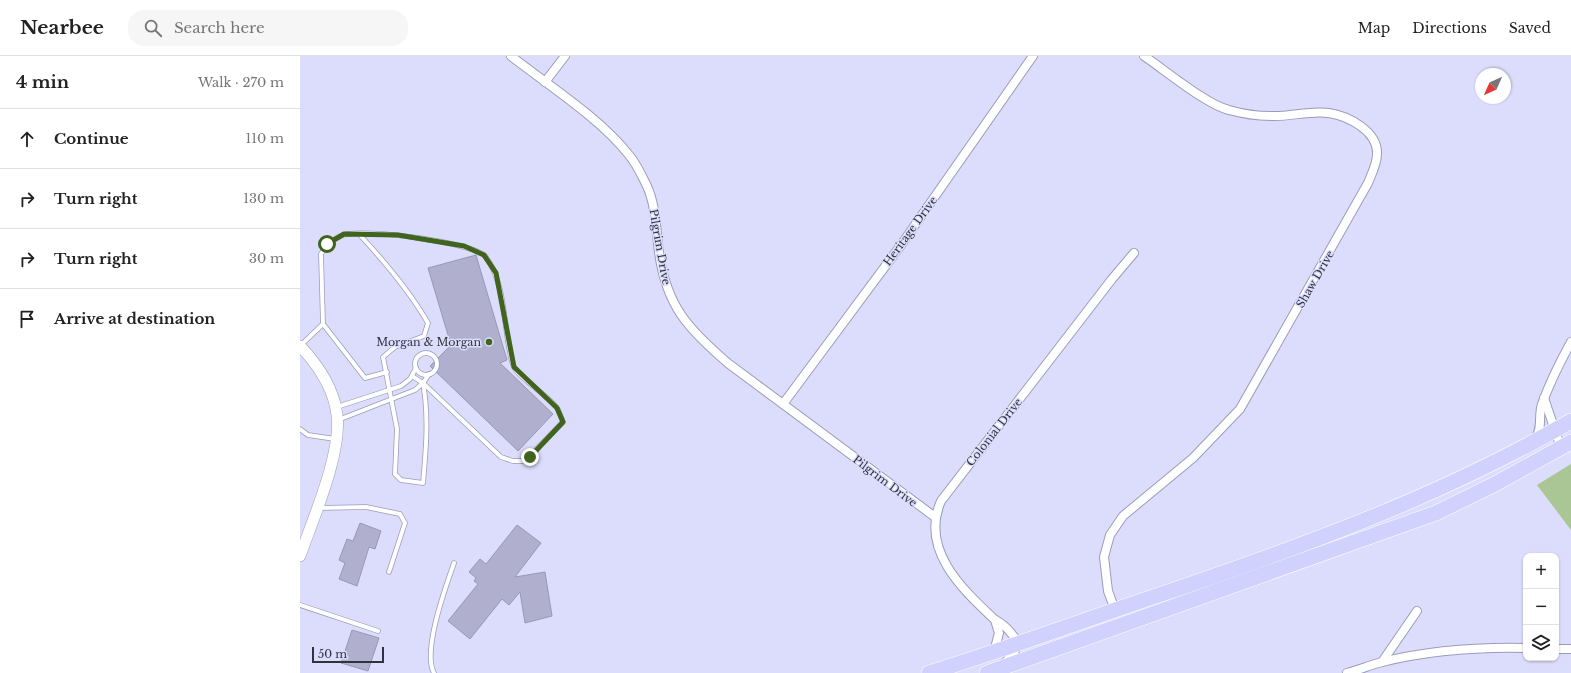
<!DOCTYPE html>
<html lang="en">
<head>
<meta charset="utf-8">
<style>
  :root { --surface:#fff; --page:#f6f6f6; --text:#222; --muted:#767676; --line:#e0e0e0 }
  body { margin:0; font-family:"Libre Baskerville",serif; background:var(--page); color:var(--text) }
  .controls { position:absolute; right:12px; bottom:12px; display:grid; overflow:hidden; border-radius:8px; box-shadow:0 1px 3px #0004 }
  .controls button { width:36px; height:36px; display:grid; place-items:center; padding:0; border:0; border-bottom:1px solid var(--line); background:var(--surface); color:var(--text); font:20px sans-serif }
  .compass { position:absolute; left:1175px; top:12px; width:36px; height:36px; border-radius:50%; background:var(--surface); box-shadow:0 1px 3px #0004; rotate:225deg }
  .scale { position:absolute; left:12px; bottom:10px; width:72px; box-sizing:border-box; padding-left:4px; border:2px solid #31323e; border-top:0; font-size:11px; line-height:14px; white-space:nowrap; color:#31323e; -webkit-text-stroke:3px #dcddfc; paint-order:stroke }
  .stop { position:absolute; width:12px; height:12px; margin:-9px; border:3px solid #40641d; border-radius:50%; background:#fff }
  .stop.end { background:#40641d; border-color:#fff; box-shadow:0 1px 4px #0008 }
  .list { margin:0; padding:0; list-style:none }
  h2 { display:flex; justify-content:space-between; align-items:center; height:52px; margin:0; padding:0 16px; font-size:17px }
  h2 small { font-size:13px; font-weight:400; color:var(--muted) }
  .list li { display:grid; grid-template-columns:26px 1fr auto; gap:12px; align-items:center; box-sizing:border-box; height:60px; padding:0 16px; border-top:1px solid var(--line) }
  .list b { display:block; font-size:15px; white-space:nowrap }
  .list em { font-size:13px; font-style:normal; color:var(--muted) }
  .icon { flex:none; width:22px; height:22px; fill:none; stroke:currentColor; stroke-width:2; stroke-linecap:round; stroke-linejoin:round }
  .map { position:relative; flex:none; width:1271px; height:617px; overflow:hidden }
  header { display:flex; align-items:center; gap:24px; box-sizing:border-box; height:56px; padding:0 20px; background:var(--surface); border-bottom:1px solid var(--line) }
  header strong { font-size:19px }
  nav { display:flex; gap:22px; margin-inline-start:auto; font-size:14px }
  .search { width:280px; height:36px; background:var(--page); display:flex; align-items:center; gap:10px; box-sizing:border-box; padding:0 14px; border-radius:16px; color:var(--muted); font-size:15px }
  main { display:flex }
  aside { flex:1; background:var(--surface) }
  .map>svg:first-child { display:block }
</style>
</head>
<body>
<header>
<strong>Nearbee</strong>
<div class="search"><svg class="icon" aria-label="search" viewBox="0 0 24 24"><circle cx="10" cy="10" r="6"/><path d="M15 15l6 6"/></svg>Search here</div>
<nav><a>Map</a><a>Directions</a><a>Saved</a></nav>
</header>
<main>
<aside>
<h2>4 min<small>Walk · 270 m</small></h2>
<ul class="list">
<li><svg class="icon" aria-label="ahead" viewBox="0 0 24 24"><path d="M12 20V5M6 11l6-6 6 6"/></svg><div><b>Continue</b></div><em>110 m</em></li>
<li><svg class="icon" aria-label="right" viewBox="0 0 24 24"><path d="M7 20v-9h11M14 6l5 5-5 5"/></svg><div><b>Turn right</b></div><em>130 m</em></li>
<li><svg class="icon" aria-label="right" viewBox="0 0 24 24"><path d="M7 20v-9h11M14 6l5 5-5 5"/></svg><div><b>Turn right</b></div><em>30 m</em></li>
<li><svg class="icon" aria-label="arrive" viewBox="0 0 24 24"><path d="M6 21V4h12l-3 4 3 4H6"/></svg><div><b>Arrive at destination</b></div></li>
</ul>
</aside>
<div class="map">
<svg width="1271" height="617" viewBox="0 0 1271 617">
  <rect width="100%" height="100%" fill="#dcddfc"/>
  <polygon fill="#a9c694" points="1271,408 1271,474 1237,429"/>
  <g fill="#b0b0ce" stroke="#9798b5">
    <polygon points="176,199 207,304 200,307 253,358 218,395 130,310 151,289 128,212"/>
    <polygon points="60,467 81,475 75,493 69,491 57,530 39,523 45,507 39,504 47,483 53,485"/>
    <polygon points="217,469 241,487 215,521 245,516 252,560 225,567 220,536 209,549 202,543 170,583 148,565 178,528 174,525 176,522 169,516 180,503 186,508"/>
    <polygon points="52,574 79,582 68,615 41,607"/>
  </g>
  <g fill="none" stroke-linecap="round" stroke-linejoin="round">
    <g stroke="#9b9cb9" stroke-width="5.5">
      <g id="lane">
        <path d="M59 178C85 206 109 234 128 267L124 280 95 291 83 301 97 373 95 418 101 424 123 427C126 394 129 360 123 327L112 320"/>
        <polyline points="23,268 65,322 87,316"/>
        <path d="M1 289 23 268 21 198C26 189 33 183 43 179 62 172 174 186 186 201 207 230 203 276 213 309 217 321 249 340 257 352 259 355 261 361 263 366L225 405H213L201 401 123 327"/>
        <circle cx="126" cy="308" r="11"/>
        <polyline points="37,351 101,330 110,323 116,312"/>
        <polyline points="38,364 115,334 123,327 129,318"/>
        <polyline points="0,373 8,379 35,383"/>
        <polyline points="19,452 66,451 100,458 105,467 89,516"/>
        <polyline points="0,549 78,575"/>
        <path d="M134 617C122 595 146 530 154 507"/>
      </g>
    </g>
    <g stroke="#9b9cb9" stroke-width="10">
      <g id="street">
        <path d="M211 0C248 29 300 62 329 99 336 107 341 118 346 128 356 148 356 174 359 196 366 250 389 274 429 308L635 461"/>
        <polyline points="245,26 265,0"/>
        <polyline points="1244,342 1261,392"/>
        <polyline points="483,348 601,189 733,0"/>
        <path d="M1235 383C1243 372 1238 360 1242 348 1250 326 1260 306 1271 286"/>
        <path d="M815 554 808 535 804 501 810 479 823 460 893 402 940 353 1068 127C1072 117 1077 108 1077 98 1078 75 1048 60 1029 57 1011 54 990 61 971 60 957 60 943 58 929 54 907 49 865 14 844 0"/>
        <polyline points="1256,593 1271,593"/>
        <polyline points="694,596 699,577 695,564"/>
        <polyline points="1082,606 1117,555"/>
        <path d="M704 608 712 599 719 588C714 581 710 574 703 569 700 566 696 565 693 562 661 532 620 493 641 445L812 223 834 197"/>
        <path d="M1047 617C1059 614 1070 609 1082 606 1127 595 1180 591 1226 592"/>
      </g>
    </g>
    <g stroke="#9b9cb9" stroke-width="12">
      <path id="secondary" d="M0 290C18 309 34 333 37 359 42 397 13 463 0 500"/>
    </g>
    <g stroke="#fff" stroke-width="16">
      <g id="highway">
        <path d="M629 617C703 594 776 567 850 542 995 493 1138 442 1271 365"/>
        <polyline points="687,617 1136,457 1195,428 1271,386"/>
      </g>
    </g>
    <use href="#lane" stroke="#fff" stroke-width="4"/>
    <use href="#street" stroke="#fff" stroke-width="8"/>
    <use href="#secondary" stroke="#fff" stroke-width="11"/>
    <use href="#highway" stroke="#d0d1fc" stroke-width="15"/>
  </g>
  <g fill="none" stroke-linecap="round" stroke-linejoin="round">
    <polyline stroke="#40641d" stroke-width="5" points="27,188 44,178 98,179 164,190 184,199 196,217 214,311 257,352 263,366 230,401"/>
  </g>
  <circle fill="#40641d" stroke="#dcddfc" stroke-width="1.5" cx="189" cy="286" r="4"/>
  <g text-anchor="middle" stroke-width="3" stroke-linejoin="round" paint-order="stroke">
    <g font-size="11" fill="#31323e" stroke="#dcddfc">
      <text transform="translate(610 175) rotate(-54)" y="4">Heritage Drive</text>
      <text transform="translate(360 191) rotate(80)" y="4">Pilgrim Drive</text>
      <text transform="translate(1015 223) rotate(-60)" y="4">Shaw Drive</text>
      <text transform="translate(694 376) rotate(-52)" y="4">Colonial Drive</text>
      <text transform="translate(585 425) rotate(37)" y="4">Pilgrim Drive</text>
    </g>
    <g font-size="11" fill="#31323e" stroke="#dcddfc" text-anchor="end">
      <text x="181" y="290">Morgan &amp; Morgan</text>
    </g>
  </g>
</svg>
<div class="controls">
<button>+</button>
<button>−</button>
<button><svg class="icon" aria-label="layers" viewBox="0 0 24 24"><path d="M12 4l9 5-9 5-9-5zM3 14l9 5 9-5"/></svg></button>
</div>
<svg class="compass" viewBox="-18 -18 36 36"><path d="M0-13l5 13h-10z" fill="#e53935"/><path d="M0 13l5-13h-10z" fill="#767676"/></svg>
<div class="scale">50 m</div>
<div class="stop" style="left:27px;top:188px"></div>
<div class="stop end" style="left:230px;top:401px"></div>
</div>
</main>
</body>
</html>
